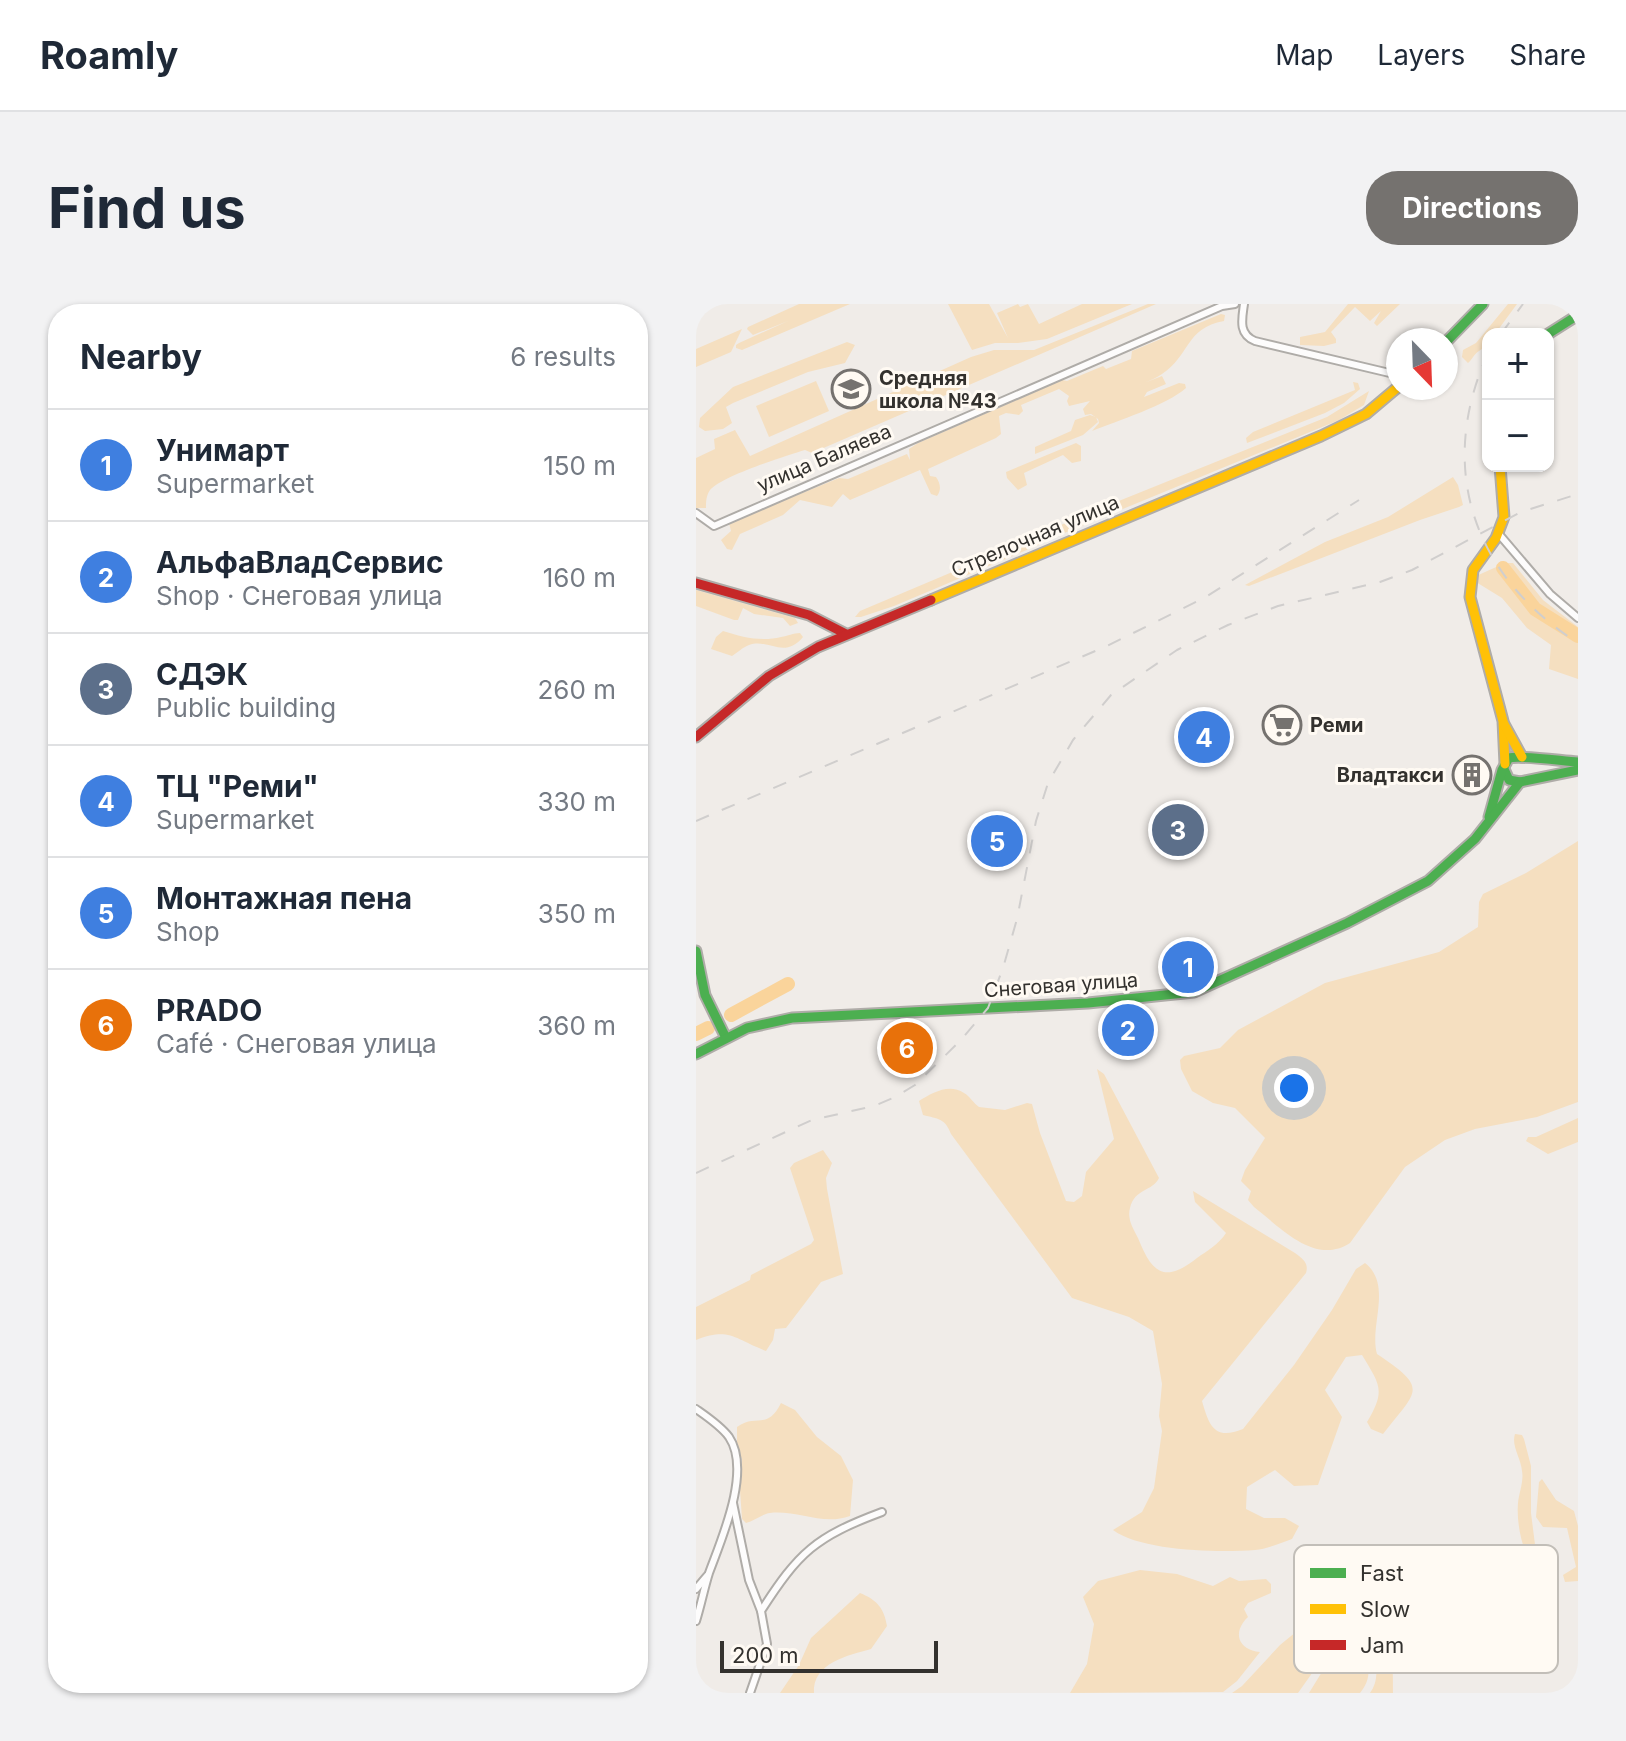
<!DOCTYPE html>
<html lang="en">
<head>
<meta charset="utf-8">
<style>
  :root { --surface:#fff; --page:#f2f2f3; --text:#1f2937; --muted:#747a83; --line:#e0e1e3; --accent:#75726f }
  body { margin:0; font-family:Inter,sans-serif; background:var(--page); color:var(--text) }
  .controls { position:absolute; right:24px; top:24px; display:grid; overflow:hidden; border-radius:16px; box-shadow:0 2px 6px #0004 }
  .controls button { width:72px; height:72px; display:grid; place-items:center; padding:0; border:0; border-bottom:2px solid var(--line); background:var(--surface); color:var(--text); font:40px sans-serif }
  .compass { position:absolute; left:690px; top:24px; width:72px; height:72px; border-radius:50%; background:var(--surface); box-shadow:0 2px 6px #0004; rotate:157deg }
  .scale { position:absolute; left:24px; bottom:20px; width:218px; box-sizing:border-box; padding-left:8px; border:4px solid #33312e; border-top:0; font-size:22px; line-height:28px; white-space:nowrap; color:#33312e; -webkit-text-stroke:6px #fffaf3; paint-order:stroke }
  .you { position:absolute; left:598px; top:784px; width:28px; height:28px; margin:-20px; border:6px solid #fff; border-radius:50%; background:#1a73e8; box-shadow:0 0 0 12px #1a73e833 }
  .badge { display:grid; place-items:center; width:52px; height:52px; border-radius:50%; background:var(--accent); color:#fff; font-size:26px; font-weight:700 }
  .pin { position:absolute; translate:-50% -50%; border:4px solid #fff; box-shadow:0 2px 8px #0006 }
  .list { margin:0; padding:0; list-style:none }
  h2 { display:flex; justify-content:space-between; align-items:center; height:104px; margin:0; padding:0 32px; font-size:34px }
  h2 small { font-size:26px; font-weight:400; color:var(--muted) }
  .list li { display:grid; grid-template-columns:52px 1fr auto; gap:24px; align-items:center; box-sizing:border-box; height:112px; padding:0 32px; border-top:2px solid var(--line) }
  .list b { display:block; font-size:30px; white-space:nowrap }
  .list p { margin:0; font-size:26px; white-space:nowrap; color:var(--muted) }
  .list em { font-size:26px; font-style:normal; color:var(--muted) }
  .map { position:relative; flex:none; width:882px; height:1389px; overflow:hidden; border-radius:32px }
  header { display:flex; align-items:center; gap:48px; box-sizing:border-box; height:112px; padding:0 40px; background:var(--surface); border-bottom:2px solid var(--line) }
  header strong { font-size:38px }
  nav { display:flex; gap:44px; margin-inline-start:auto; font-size:28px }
  .intro { display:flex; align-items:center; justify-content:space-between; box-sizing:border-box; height:192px; padding:0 48px }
  h1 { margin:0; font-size:56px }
  .button { padding:20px 36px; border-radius:32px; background:var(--accent); color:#fff; font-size:28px; font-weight:700 }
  main { display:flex; gap:48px; padding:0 48px }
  aside { flex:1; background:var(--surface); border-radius:32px; box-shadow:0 2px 6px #0004 }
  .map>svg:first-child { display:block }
</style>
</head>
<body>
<header>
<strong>Roamly</strong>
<nav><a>Map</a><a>Layers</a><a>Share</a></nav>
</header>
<div class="intro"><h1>Find us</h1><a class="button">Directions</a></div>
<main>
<aside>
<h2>Nearby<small>6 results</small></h2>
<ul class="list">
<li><span class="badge" style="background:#3f7fe0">1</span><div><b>Унимарт</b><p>Supermarket</p></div><em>150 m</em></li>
<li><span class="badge" style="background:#3f7fe0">2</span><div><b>АльфаВладСервис</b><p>Shop · Снеговая улица</p></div><em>160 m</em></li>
<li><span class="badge" style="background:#5c6f8a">3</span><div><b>СДЭК</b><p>Public building</p></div><em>260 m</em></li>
<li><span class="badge" style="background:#3f7fe0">4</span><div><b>ТЦ &quot;Реми&quot;</b><p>Supermarket</p></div><em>330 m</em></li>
<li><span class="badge" style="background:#3f7fe0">5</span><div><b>Монтажная пена</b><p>Shop</p></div><em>350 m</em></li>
<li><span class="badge" style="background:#e8710a">6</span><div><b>PRADO</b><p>Café · Снеговая улица</p></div><em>360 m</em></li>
</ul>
</aside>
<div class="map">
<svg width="882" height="1389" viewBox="0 0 882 1389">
  <rect width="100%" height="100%" fill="#f0ece8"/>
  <g fill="#f5dfc0">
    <polygon points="103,0 154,0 60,40 46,46 40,44 40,41 43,39 92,17 57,31 51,25 52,23"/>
    <polygon points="252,0 293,0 312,34 301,9 322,0 324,3 332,0 343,20 386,0 436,0 351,35 322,39 299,39 276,46"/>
    <path d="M452 0H460L116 149 109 146C89 152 26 172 14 186 10 192 10 198 10 204H0V154L19 145 18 135 39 126 54 152 275 53 298 46H338Z"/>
    <polygon points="652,0 704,0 681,22 678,19 685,7 674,17 659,3 635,28 640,35 640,39 628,42 604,41 604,33 629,28"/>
    <path d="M812 0H821L799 30H792C792 41 791 42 783 47 778 50 776 56 772 59L766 53 767 46 780 39Z"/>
    <path d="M525 10 529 11 528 17C489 24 494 52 466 70 456 77 442 81 430 86L466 72 470 80 451 88 448 93 483 79 489 80 490 84C471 101 421 117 396 127L403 119 402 115 395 110 389 111 387 105 394 97 373 102 371 97 373 92 363 85 325 101 327 107 323 111 310 109 303 112 305 130 300 134 232 165 234 172 240 173C244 179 246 185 241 192L235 190 224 166 154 196 147 190 136 203 104 196 87 211 44 230 36 246 31 245 25 236 35 227 33 219 143 174 152 175 211 150 214 156 213 145 222 139 366 76 371 77 407 62 410 65 435 55 436 47Z"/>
    <polygon points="46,25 35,48 0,63 0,45"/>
    <polygon points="151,38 159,41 149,59 112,68 37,99 30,103 36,119 27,125 9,127 3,123 4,114 37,83"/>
    <polygon points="120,77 133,107 73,133 60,102"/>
    <polygon points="657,78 662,79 664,85 648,99 629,109 551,139 550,134 557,128 659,86"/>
    <polygon points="673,87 668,101 643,116 366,230 357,227 358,224 388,211 631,113"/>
    <polygon points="394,111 400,113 402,118 387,131 339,150 339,143 375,127 379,116"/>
    <polygon points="380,139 385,142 385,157 376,159 367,151 328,169 331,181 322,186 311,174 310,168"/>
    <polygon points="757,173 762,181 767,201 763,203 724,216 553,282 549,281 629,238 692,213"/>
    <polygon points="346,230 350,233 345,240 198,302 165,313 159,313 164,307"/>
    <polygon points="809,259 817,259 847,296 882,323 882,375 853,365 855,341 831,324 806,294 780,278 778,273"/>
    <polygon points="0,286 99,314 102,319 94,322 87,314 58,310 47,304 42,316 38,316 0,302"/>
    <path d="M27 327C46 333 65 338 85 333 92 332 97 329 104 329L107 333C88 356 73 334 53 341 47 343 41 349 36 352L15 345 20 333Z"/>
    <path d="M882 537V798L841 813 779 825 749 836 709 863 654 939C619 962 584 923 558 903L552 896 555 887 545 877 549 866 569 834 539 804 517 799 496 787 485 765 484 756 488 752 524 744 542 726 629 679 743 648 782 623 783 598 787 590 830 569Z"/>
    <path d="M401 765 408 770 463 874C456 888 439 884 434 904 431 915 437 924 442 934 456 969 468 980 501 954 511 947 523 940 530 929L499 898 497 887 599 949C607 955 613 959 610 969L506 1097C513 1121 518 1137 547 1125L598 1061 636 1006 660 965 669 959C697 981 673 1022 681 1050 733 1085 722 1085 687 1130L675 1125 671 1118C690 1086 684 1081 666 1051L650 1053 629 1086 646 1113 622 1181 598 1182 579 1166 551 1183 550 1205 568 1214H589L603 1222 596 1235C584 1239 571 1245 559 1246 523 1249 445 1247 417 1226L446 1208 458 1184 466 1127 463 1112 466 1080 457 1027 433 1013 376 994 255 830C249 814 242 815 227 811L223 797C236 789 253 779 268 789 274 792 277 799 283 803L309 806 331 799 336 800 344 829 370 897 378 898 386 892 390 868 418 835Z"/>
    <polygon points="882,814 882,838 852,850 830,837 832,833 840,833"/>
    <path d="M127 846 136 859 130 874 131 885 147 970 125 978 90 1024 79 1025 77 1036 70 1047C38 1035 34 1023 0 1036V1003L54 976 55 971 115 940 118 936 94 864 98 859Z"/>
    <path d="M85 1099 99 1106 121 1133 145 1152 157 1176 154 1212C127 1222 101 1206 74 1209 66 1210 58 1217 50 1219L46 1215 43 1172 46 1156 41 1139V1123C60 1109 71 1127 85 1099Z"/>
    <path d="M819 1130 826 1131 828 1135 835 1162V1209L843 1272C828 1254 820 1223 822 1199 823 1189 828 1177 826 1167 825 1154 815 1142 819 1130Z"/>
    <polygon points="846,1175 860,1196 878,1207 882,1222 882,1277 869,1278 867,1271 880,1263 871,1224 847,1223 840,1213 843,1178"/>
    <path d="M444 1266 481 1270 517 1282 534 1273 543 1277 570 1275 575 1280V1289L552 1299 548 1305 552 1313C536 1328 542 1346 564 1348L541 1377 527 1388 374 1389 391 1360 398 1320 387 1293 402 1277Z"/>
    <path d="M671 1270C679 1280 680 1301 675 1312L624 1358 602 1389H536L546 1382 584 1341Z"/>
    <path d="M164 1289C181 1296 188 1304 191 1322L175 1345C153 1351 116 1359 118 1389H84L103 1361 115 1334Z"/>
    <path d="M682 1318C698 1328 697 1371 697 1389H674C693 1363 662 1337 682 1318Z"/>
    <path d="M663 1333 667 1335C669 1356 680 1370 664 1389H613L629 1363Z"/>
  </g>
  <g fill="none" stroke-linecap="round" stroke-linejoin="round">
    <g stroke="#fad49b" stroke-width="14">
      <polyline points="807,264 839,305 882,332"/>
      <polyline points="35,711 92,680"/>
      <polyline points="0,730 12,724"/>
    </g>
    <g stroke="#afaca8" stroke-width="10">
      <g id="street">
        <path d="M548 0C546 15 542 30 559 37L702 71"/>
        <polyline points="0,209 18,222 526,2 539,0"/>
        <polyline points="802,229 854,290 882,314"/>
        <path d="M0 1105C10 1112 25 1122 33 1133 56 1167 25 1236 13 1269 8 1285 5 1301 0 1317"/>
        <polyline points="37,1199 53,1276 65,1307"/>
        <polyline points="0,1285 11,1272"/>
        <path d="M54 1389 71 1340 65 1307C103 1248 119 1233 186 1208"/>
      </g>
    </g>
    <g stroke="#afaca8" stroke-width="13">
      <g id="fast">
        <polyline points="852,30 882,11"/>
        <polyline points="750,38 787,0"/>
        <polyline points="808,465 813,476 824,478 882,466"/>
        <path d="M793 513 806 466 813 454C825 451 866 457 882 458"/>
        <polyline points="0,647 9,691 30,734"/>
        <polyline points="0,750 51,724 96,714 392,699 498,688 651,619 732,577 779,535 824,478"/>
      </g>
    </g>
    <g stroke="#afaca8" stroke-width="13">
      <g id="slow">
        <polyline points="804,162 808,213 800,234 777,266 774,293 807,417 809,460"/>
        <polyline points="235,296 625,132 670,110 702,83"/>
        <polyline points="808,420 826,453"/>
      </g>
    </g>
    <g stroke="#afaca8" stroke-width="13">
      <g id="jam">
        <polyline points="0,279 113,311 150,330"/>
        <polyline points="0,433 73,372 122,343 235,296"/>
      </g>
    </g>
    <use href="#street" stroke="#fdfcfc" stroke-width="6"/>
    <use href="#fast" stroke="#4caf50" stroke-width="9"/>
    <use href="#slow" stroke="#ffc107" stroke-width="9"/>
    <use href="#jam" stroke="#c62828" stroke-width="9"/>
    <g stroke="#d0cecd" stroke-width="2" stroke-dasharray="14 14" stroke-linecap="butt">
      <polyline points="805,30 827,0"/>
      <path d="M792 49C740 164 777 272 882 339"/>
      <polyline points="0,517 411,342 508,294 663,196"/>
      <polyline points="0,869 116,816 178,802 199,793 219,781 264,737 292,704 307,664 321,615 340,517 352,479 377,436 415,391 481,346 532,321 582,302 684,278 716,266 825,208 882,190"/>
    </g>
  </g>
  <defs>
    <g id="school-ring" transform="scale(2)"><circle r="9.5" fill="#fffaf3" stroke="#75726f" stroke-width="1.5"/><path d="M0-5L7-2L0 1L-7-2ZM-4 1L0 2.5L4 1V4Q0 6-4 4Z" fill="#75726f"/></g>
    <g id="supermarket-ring" transform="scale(2)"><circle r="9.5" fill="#fffaf3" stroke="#75726f" stroke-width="1.5"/><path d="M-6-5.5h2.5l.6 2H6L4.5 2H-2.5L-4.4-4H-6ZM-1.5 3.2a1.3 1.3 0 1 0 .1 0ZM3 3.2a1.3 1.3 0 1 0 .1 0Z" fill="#75726f"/></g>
    <g id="building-ring" transform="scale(2)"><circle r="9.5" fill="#fffaf3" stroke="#75726f" stroke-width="1.5"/><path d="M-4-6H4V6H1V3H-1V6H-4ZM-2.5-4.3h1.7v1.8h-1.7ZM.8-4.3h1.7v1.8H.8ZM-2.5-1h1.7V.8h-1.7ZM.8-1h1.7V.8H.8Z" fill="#75726f"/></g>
  </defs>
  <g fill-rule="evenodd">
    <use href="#school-ring" x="155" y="85"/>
    <use href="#supermarket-ring" x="586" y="421"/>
    <use href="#building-ring" x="776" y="471"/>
  </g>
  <g text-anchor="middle" stroke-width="6" stroke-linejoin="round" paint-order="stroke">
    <g font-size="20" font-weight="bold" fill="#33312e" stroke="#fffaf3" text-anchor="start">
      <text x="183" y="81">Средняя<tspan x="183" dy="23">школа №43</tspan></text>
      <text x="614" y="428">Реми</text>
      <text x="748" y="478" text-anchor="end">Владтакси</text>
    </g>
    <g font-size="20" fill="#33312e" stroke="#fffaf3">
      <text transform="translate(128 154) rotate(-23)" y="7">улица Баляева</text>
      <text transform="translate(339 232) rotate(-23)" y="7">Стрелочная улица</text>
      <text transform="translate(365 681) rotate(-4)" y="7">Снеговая улица</text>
    </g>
  </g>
  <rect x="598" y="1241" width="264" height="128" rx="12" fill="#fffaf3" stroke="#c2beb8" stroke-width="2"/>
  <rect x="614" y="1264" width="36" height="10" fill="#4caf50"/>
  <rect x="614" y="1300" width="36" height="10" fill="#ffc107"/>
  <rect x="614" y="1336" width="36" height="10" fill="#c62828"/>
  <g font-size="22" fill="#33312e">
    <text x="664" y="1277">Fast</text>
    <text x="664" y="1313">Slow</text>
    <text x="664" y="1349">Jam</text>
  </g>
</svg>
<div class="controls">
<button>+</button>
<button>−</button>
</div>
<svg class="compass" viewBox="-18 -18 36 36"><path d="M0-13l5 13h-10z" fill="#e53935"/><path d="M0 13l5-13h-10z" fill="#747a83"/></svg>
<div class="scale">200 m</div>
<div class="you"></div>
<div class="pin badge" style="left:492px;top:663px;background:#3f7fe0">1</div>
<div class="pin badge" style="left:432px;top:726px;background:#3f7fe0">2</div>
<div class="pin badge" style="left:482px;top:526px;background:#5c6f8a">3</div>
<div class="pin badge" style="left:508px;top:433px;background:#3f7fe0">4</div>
<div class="pin badge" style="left:301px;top:537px;background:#3f7fe0">5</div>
<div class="pin badge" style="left:211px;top:744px;background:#e8710a">6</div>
</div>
</main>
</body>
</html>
